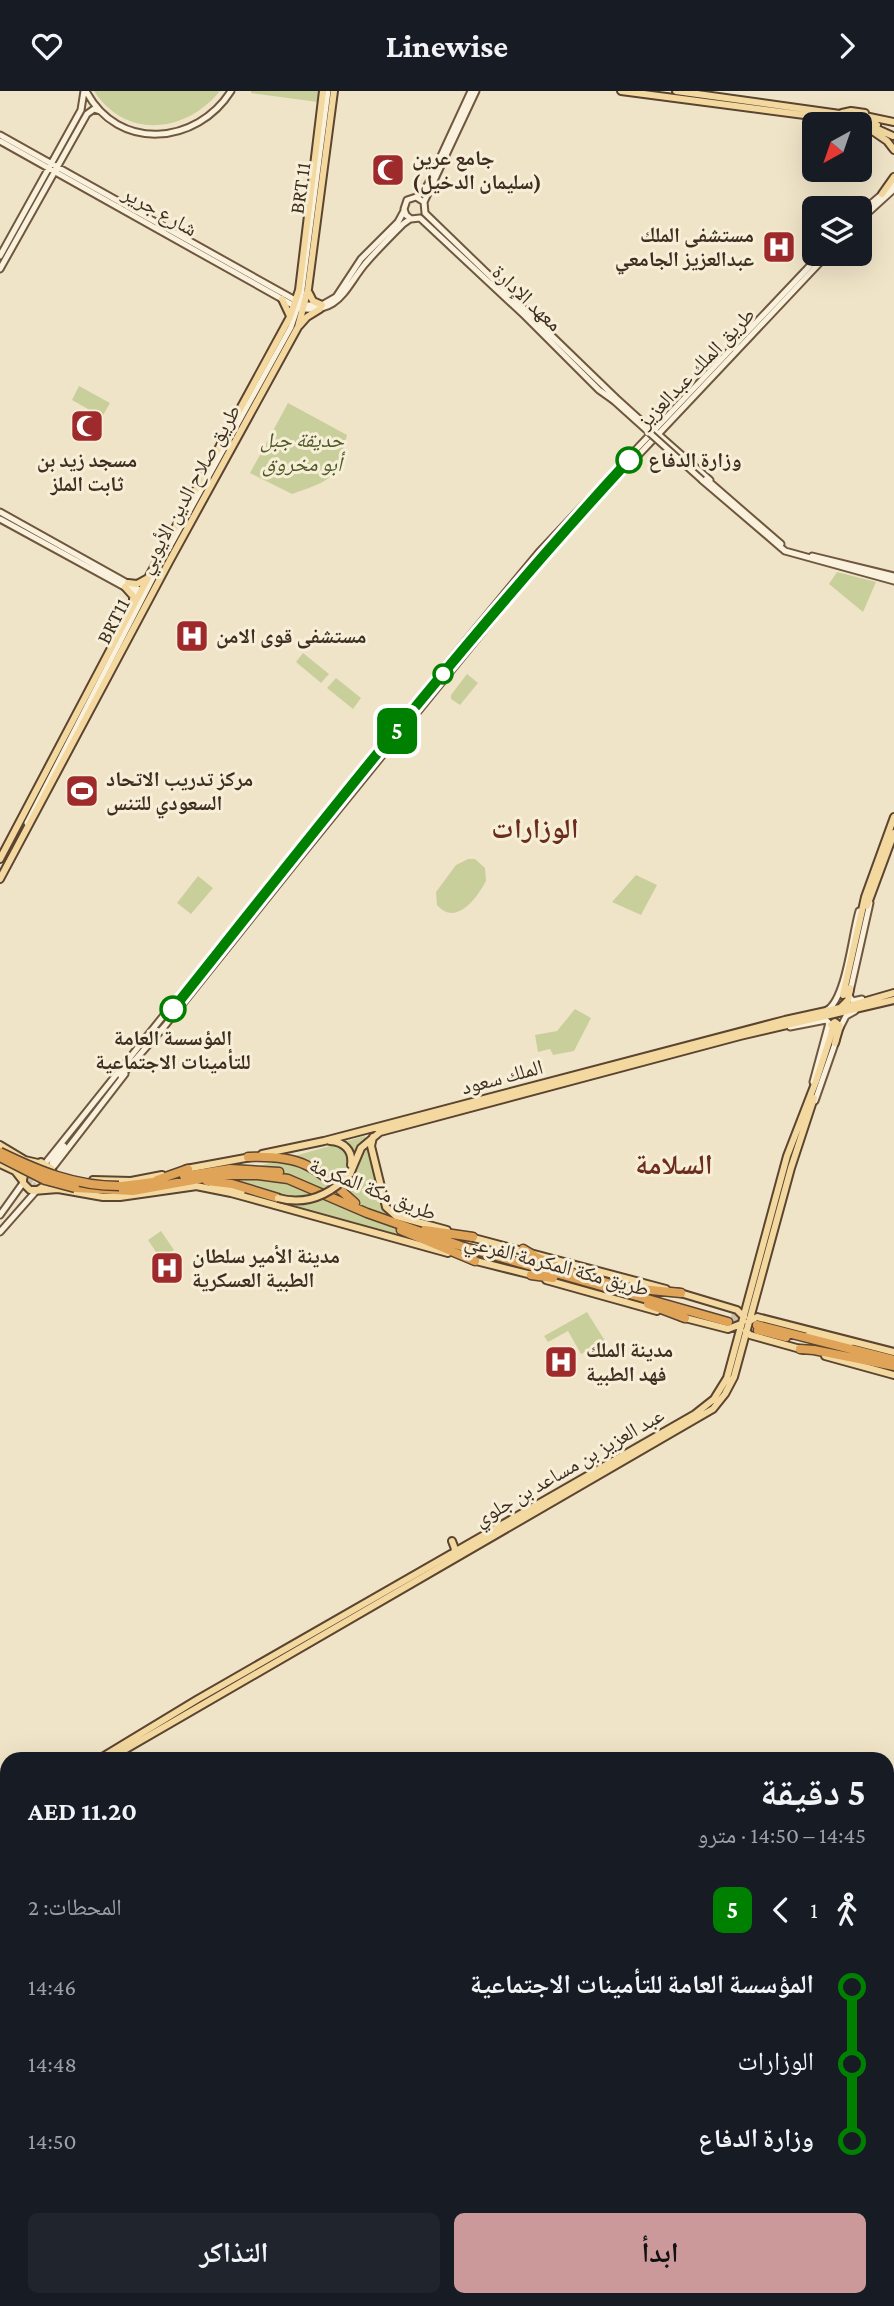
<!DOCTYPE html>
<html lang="ar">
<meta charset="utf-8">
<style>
body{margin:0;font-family:"Crimson Pro","Noto Naskh Arabic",serif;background:#20242c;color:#f1f3f6;direction:rtl;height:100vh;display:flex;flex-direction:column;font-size:26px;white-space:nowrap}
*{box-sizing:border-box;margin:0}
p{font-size:23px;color:#9ea1a6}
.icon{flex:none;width:38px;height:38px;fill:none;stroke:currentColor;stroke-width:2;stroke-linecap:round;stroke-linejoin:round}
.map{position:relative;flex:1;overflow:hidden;direction:ltr}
.details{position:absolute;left:0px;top:1661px;width:894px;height:555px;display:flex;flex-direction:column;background:#171b24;border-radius:21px 21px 0 0;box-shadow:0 7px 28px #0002;direction:rtl}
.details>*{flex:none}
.badge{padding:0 14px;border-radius:10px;font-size:24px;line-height:46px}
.needle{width:46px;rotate:220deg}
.fabs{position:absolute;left:802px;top:21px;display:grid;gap:14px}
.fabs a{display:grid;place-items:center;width:70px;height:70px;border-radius:10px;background:#171b24;box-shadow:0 7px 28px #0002;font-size:35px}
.map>.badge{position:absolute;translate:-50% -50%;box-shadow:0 0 0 4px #fff}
.legs{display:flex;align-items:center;gap:10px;height:77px;padding:0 28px;font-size:23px}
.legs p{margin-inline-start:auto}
.overview{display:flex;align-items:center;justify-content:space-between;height:119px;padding:0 28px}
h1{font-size:38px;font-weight:700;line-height:52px}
.button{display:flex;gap:14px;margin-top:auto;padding:14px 28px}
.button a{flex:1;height:80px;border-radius:10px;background:#cc999b;color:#111;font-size:28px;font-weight:700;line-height:80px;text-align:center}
.button a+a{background:#20242c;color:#f1f3f6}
ul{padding:0 28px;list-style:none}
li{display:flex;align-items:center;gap:24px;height:77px;font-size:26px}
li i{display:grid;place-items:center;width:10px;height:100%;margin:0 9px;background:currentColor}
li i::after{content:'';width:18px;height:18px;margin:-9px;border:5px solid;border-radius:50%;background:#171b24}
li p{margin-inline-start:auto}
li:first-child i{background:linear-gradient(#0000 50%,currentColor 0)}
li:last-child i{background:linear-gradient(currentColor 50%,#0000 0)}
header{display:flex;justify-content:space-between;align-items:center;height:91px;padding:0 28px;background:#171b24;font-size:32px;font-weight:700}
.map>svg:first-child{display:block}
.green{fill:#c9cf9b}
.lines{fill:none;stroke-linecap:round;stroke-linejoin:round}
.secondary-tunnel{stroke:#ccc0a6;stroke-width:5;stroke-dasharray:5 2.5;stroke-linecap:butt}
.primary-tunnel{stroke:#ccc0a6;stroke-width:6;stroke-dasharray:6 3;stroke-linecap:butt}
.motorway-tunnel{stroke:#ccc0a6;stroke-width:8;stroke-dasharray:8 4;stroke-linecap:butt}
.secondary-casing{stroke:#6f573f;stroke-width:9}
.primary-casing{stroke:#5b4430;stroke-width:10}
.motorway-casing{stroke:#5b4430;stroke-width:11}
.secondary{stroke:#faf1dc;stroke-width:5}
.primary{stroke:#f3d9a0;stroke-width:6}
.motorway{stroke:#e0a458;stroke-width:8}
.secondary-bridge-casing{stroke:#6f573f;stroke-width:9;stroke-linecap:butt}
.primary-bridge-casing{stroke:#5b4430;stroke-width:10;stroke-linecap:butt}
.motorway-bridge-casing{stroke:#5b4430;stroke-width:11;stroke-linecap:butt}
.secondary-bridge{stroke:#faf1dc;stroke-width:5}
.primary-bridge{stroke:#f3d9a0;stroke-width:6}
.motorway-bridge{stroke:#e0a458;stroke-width:8}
.line-1-casing{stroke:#fff;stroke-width:16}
.line-1{stroke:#008000;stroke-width:10}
.stop-1-dot{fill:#fff;stroke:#008000;stroke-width:3.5}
.labels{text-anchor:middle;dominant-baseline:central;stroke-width:6;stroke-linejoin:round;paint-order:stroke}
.poi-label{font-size:21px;font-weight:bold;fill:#3d2e20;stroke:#f7eed8;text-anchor:start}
.street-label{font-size:21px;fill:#3d2e20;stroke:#f7eed8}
.park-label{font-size:21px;font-style:italic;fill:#4d5a26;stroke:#f7eed8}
.stop-label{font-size:21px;font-weight:bold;fill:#3d2e20;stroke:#f7eed8;text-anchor:start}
.district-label{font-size:28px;font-weight:bold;fill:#6b2e1e;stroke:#f7eed8}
</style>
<header><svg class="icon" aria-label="forward" viewBox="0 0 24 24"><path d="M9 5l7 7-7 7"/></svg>Linewise<svg class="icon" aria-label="heart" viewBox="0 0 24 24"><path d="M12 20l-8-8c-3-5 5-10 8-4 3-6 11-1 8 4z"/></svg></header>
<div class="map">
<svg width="894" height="2215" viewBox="0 0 894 2215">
<rect width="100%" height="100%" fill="#f0e4c8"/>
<!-- green -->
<path class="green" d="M 94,0 L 220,0 C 186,42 126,49 94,0 Z
M 251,0 L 319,0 L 318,11 L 251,2 Z
M 79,295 L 110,312 L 102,326 L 72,309 Z
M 288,312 L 347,344 C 335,389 335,388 292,403 L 250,382 Z
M 837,481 L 876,491 L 863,521 L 829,493 Z
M 303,562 L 329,583 L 321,592 L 296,571 Z
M 467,583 L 478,592 L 460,614 L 451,608 L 451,604 Z
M 336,587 L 361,607 L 353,618 L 327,597 Z
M 468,768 L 475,768 L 485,777 L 486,790 C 477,807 456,836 437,814 L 436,801 L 456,774 Z
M 636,784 L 657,794 L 641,824 L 612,811 Z
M 198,785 L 213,797 L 191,823 L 177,812 Z
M 575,918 L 591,927 L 574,960 L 553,964 L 550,958 L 538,961 L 535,944 L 557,940 Z
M 365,1045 L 384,1119 L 414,1148 L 276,1110 L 214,1088 Z
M 161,1140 L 174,1159 L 159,1169 L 156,1161 L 148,1149 Z
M 587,1221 L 607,1253 L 604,1255 L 600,1253 L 581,1263 L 568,1240 L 548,1251 L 544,1245 Z
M 0,2078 L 7,2096 L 7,2208 L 25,2209 L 25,2215 L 0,2215 Z"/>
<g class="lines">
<!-- secondary-tunnel -->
<path class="secondary-tunnel" d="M 24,1098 L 36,1083
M 28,1102 L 42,1086"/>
<!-- primary-tunnel -->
<path class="primary-tunnel" d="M 834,935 L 843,904"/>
<!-- motorway-tunnel -->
<path class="motorway-tunnel" d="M 731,1226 L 748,1231"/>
<defs>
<path id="secondary" d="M 86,0 C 118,61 197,54 231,0
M 0,44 L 304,214 L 322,214 L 336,206 L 361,168 L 398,131 L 404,120
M 0,50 L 298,217 C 339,224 344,199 365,173 C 377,159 390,146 403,133 L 410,128
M 416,106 L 423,101 L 428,93 L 471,0
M 424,111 L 476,0
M 859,123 L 894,93
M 859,130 L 894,98
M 0,165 L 81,19 L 84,0
M 0,178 L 87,23 L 94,18 L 100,20
M 613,309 L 599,299 L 525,225 L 420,127 L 411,128 L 406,124 L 404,118 L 407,109 L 416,106 L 424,111 L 425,122 L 615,306
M 657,342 L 710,389
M 706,388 L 781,453
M 702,389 L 785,460 L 894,490
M 0,421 L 145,502
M 0,428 L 141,505
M 812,465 L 894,485
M 27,732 L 159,475 L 291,236 L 301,206 L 328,0
M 290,768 L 295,772 L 549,459 L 828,163
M 862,908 L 853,910 L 849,905 L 870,812
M 827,919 C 846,908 852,843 859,820
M 790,936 L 826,929 L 829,932 L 813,991
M 840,937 L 846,925 L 855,920
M 121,985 L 164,936 L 295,772
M 815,1010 L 836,950
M 47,1070 L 394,637 L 539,461 L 821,163
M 52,1072 L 64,1055
M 54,1075 L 125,983
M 0,1124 L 23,1092
M 0,1141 L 37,1099
M 887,1973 L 894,1975
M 887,1978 L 894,1980
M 0,2045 L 7,2061
M 40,2208 L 40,2215"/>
<path id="primary" d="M 621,0 L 850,30 L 873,36 L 893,45
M 676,0 L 840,23 L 864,29 L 877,34
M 842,22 L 851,20 L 865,22
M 860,24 L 894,31
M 871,39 L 887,50 L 894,59
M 882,103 L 894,86
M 309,202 L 313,210 L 322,214
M 282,208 L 290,225
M 299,235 L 307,226 L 320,218
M 128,492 L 137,493 L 146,488
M 125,496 L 133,505 L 133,512
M 0,768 L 149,485 L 290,226 L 299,199 L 323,0
M 0,788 L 169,471 L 298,236 L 308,198 L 334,0
M 867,815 L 894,742
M 843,904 L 865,806 L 894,726
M 841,916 L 848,909 L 850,897
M 831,934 L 835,931 L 840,935 L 835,952
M 373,1046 L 371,1055 L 386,1116 L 396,1125 L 447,1139
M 330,1050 C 344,1051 353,1059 351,1074
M 0,1054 L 25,1069 L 38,1072
M 262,1063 L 324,1050 L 785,929 L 849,915 L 894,902
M 41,1071 L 52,1078 L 53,1089 L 38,1099 L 30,1099 L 23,1092 C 22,1081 31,1075 41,1071 Z
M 0,1073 L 15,1080 L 22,1089
M 186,1078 L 251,1066
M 350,1083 L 361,1057 L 380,1041 L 740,945 L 894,909
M 93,1089 L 131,1090 L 162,1084
M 196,1095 L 231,1102 L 448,1162
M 212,1095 L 242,1100
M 33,1100 L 58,1098 L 103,1106 L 120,1106 L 197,1095
M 470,1146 L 666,1198
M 472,1169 L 532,1184
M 546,1189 L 657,1220
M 677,1201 L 737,1219 L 744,1226
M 681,1226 L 728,1238 L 741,1233
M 748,1231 L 757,1226 L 894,1261
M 746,1240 L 750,1244 L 804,1259
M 809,1242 L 849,1254
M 825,1265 L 894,1284
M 452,1450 L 455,1458 L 453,1464
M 99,1668 L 198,1608 L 695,1323 L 714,1308 L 727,1287 L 787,1065 L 816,990 L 834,935
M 109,1668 L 713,1318 L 725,1303 L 734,1286 L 791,1077 L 814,1007
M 0,1725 L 7,1720
M 0,1733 L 7,1729
M 894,1780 L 887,1807 L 891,1811 L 894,1807
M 887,1832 L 893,1810
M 0,2027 L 7,2043
M 0,2059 L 7,2075
M 35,2208 L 35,2215
M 46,2208 L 46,2215
M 777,2215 L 779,2208
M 784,2215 L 785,2208"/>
<path id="motorway" d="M 248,1066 C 304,1064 315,1076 355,1112
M 184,1085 L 230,1078 L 279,1081
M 157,1089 L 188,1078
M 207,1090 L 232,1093 L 278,1107
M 122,1095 L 161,1090
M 75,1097 L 133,1100 L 221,1084 L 258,1084 L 288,1088 L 367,1122 L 461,1155 L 728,1231
M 401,1139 L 475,1170
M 425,1139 L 473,1146
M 523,1158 L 536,1166 L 578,1184
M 531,1184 L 553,1187
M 582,1185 L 630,1198
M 630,1197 L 681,1202
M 648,1213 L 685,1227
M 757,1234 L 894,1269
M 758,1239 L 786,1246
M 800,1258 L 814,1259 L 894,1275"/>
</defs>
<!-- secondary casing -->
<use href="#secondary" class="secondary-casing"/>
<!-- primary casing -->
<use href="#primary" class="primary-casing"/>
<!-- motorway casing -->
<use href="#motorway" class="motorway-casing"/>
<!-- secondary -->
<use href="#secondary" class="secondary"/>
<!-- primary -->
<use href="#primary" class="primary"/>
<!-- motorway -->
<use href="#motorway" class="motorway"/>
<defs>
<path id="secondary-bridge" d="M 615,306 L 647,335
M 613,309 L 702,389"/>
<path id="primary-bridge" d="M 278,1107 C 307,1115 330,1104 350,1083"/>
<path id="motorway-bridge" d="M 0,1061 C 39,1080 75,1095 119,1095
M 0,1066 L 45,1089 L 75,1097"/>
</defs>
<!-- secondary-bridge casing -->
<use href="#secondary-bridge" class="secondary-bridge-casing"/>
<!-- primary-bridge casing -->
<use href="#primary-bridge" class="primary-bridge-casing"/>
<!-- motorway-bridge casing -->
<use href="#motorway-bridge" class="motorway-bridge-casing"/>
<!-- secondary-bridge -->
<use href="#secondary-bridge" class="secondary-bridge"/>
<!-- primary-bridge -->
<use href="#primary-bridge" class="primary-bridge"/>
<!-- motorway-bridge -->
<use href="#motorway-bridge" class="motorway-bridge"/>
</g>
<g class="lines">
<defs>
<path id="line-1" d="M 173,918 C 321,732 468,544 629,369"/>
</defs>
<!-- line-1 casing -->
<use href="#line-1" class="line-1-casing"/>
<!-- line-1 -->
<use href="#line-1" class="line-1"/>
</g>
<!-- icons -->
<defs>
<symbol id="mosque-square" viewBox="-11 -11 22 22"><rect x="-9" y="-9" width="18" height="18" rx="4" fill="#9e2a2b" stroke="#f7eed8"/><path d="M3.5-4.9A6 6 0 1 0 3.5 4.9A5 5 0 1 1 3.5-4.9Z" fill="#fff"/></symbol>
<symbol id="hospital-square" viewBox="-11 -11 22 22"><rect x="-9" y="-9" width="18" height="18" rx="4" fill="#9e2a2b" stroke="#f7eed8"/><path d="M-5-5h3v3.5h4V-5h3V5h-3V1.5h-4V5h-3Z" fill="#fff"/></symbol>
<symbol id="stadium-square" viewBox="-11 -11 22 22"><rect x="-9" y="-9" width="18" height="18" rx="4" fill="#9e2a2b" stroke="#f7eed8"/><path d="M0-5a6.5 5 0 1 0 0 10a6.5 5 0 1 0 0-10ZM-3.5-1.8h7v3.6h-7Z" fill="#fff"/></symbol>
</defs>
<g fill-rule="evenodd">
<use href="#mosque-square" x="369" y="60" width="38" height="38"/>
<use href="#hospital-square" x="760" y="137" width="38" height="38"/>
<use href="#mosque-square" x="68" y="316" width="38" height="38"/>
<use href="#hospital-square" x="173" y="526" width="38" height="38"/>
<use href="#stadium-square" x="63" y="681" width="38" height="38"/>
<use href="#hospital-square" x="148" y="1158" width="38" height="38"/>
<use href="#hospital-square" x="542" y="1252" width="38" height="38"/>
</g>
<!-- markers -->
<g class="stop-1-dot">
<circle cx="629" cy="369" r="12"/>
<circle cx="443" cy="583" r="9"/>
<circle cx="173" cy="918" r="12"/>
</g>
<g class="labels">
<!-- poi labels -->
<g class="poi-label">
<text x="412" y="67">جامع عرين<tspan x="412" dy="24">(سليمان الدخيل)</tspan></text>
<text x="754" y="144" text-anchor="end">مستشفى الملك<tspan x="754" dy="24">عبدالعزيز الجامعي</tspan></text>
<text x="87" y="369" text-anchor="middle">مسجد زيد بن<tspan x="87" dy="24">ثابت الملز</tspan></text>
<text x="216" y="545">مستشفى قوى الامن</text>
<text x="106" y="688">مركز تدريب الاتحاد<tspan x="106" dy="24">السعودي للتنس</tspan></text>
<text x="192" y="1165">مدينة الأمير سلطان<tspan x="192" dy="24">الطبية العسكرية</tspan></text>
<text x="586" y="1259">مدينة الملك<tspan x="586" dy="24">فهد الطبية</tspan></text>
</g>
<!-- street labels -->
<g class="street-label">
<text transform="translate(300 97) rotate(-82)">BRT 11</text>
<text transform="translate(160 120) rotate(29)">شارع جرير</text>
<text transform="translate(527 207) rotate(43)">معهد الإدارة</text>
<text transform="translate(696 277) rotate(-46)">طريق الملك عبدالعزيز</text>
<text transform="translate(189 398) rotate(-61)">طريق صلاح الدين الأيوبي</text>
<text transform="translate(113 530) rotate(-63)">BRT11</text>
<text transform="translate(502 986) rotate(-15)">الملك سعود</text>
<text transform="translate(373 1098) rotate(22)">طريق مكة المكرمة</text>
<text transform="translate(557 1174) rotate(15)">طريق مكة المكرمة الفرعي</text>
<text transform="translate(569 1376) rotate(-30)">عبد العزيز بن مساعد بن جلوي</text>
</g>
<!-- park labels -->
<g class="park-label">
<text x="302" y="349">حديقة جبل<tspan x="302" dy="24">أبو مخروق</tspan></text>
</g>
<!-- stop labels -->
<g class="stop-label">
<text x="648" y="369">وزارة الدفاع</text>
<text x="173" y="947" text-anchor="middle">المؤسسة العامة<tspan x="173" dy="24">للتأمينات الاجتماعية</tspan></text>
</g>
<!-- district labels -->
<g class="district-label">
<text x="535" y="737">الوزارات</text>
<text x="674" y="1073">السلامة</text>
</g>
</g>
</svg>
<div class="fabs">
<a><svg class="needle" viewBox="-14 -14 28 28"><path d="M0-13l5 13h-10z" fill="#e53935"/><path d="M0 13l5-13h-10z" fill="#9ea1a6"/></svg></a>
<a><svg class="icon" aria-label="layers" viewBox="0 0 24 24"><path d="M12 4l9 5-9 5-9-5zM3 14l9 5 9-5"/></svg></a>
</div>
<b class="badge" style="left:397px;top:640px;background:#008000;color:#fff">5</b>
<section class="details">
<div class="overview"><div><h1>5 دقيقة</h1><p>14:45 – 14:50 · مترو</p></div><b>AED 11.20</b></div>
<div class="legs"><svg class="icon" aria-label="walk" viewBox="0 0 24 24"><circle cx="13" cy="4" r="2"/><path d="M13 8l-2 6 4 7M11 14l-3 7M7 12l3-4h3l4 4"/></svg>1<svg class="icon" aria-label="back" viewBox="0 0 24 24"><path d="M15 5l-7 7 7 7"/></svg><b class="badge" style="background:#008000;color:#fff">5</b><p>المحطات: 2</p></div>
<ul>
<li><i style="color:#008000"></i><b>المؤسسة العامة للتأمينات الاجتماعية</b><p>14:46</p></li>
<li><i style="color:#008000"></i><span>الوزارات</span><p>14:48</p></li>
<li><i style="color:#008000"></i><b>وزارة الدفاع</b><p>14:50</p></li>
</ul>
<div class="button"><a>ابدأ</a><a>التذاكر</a></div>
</section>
</div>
